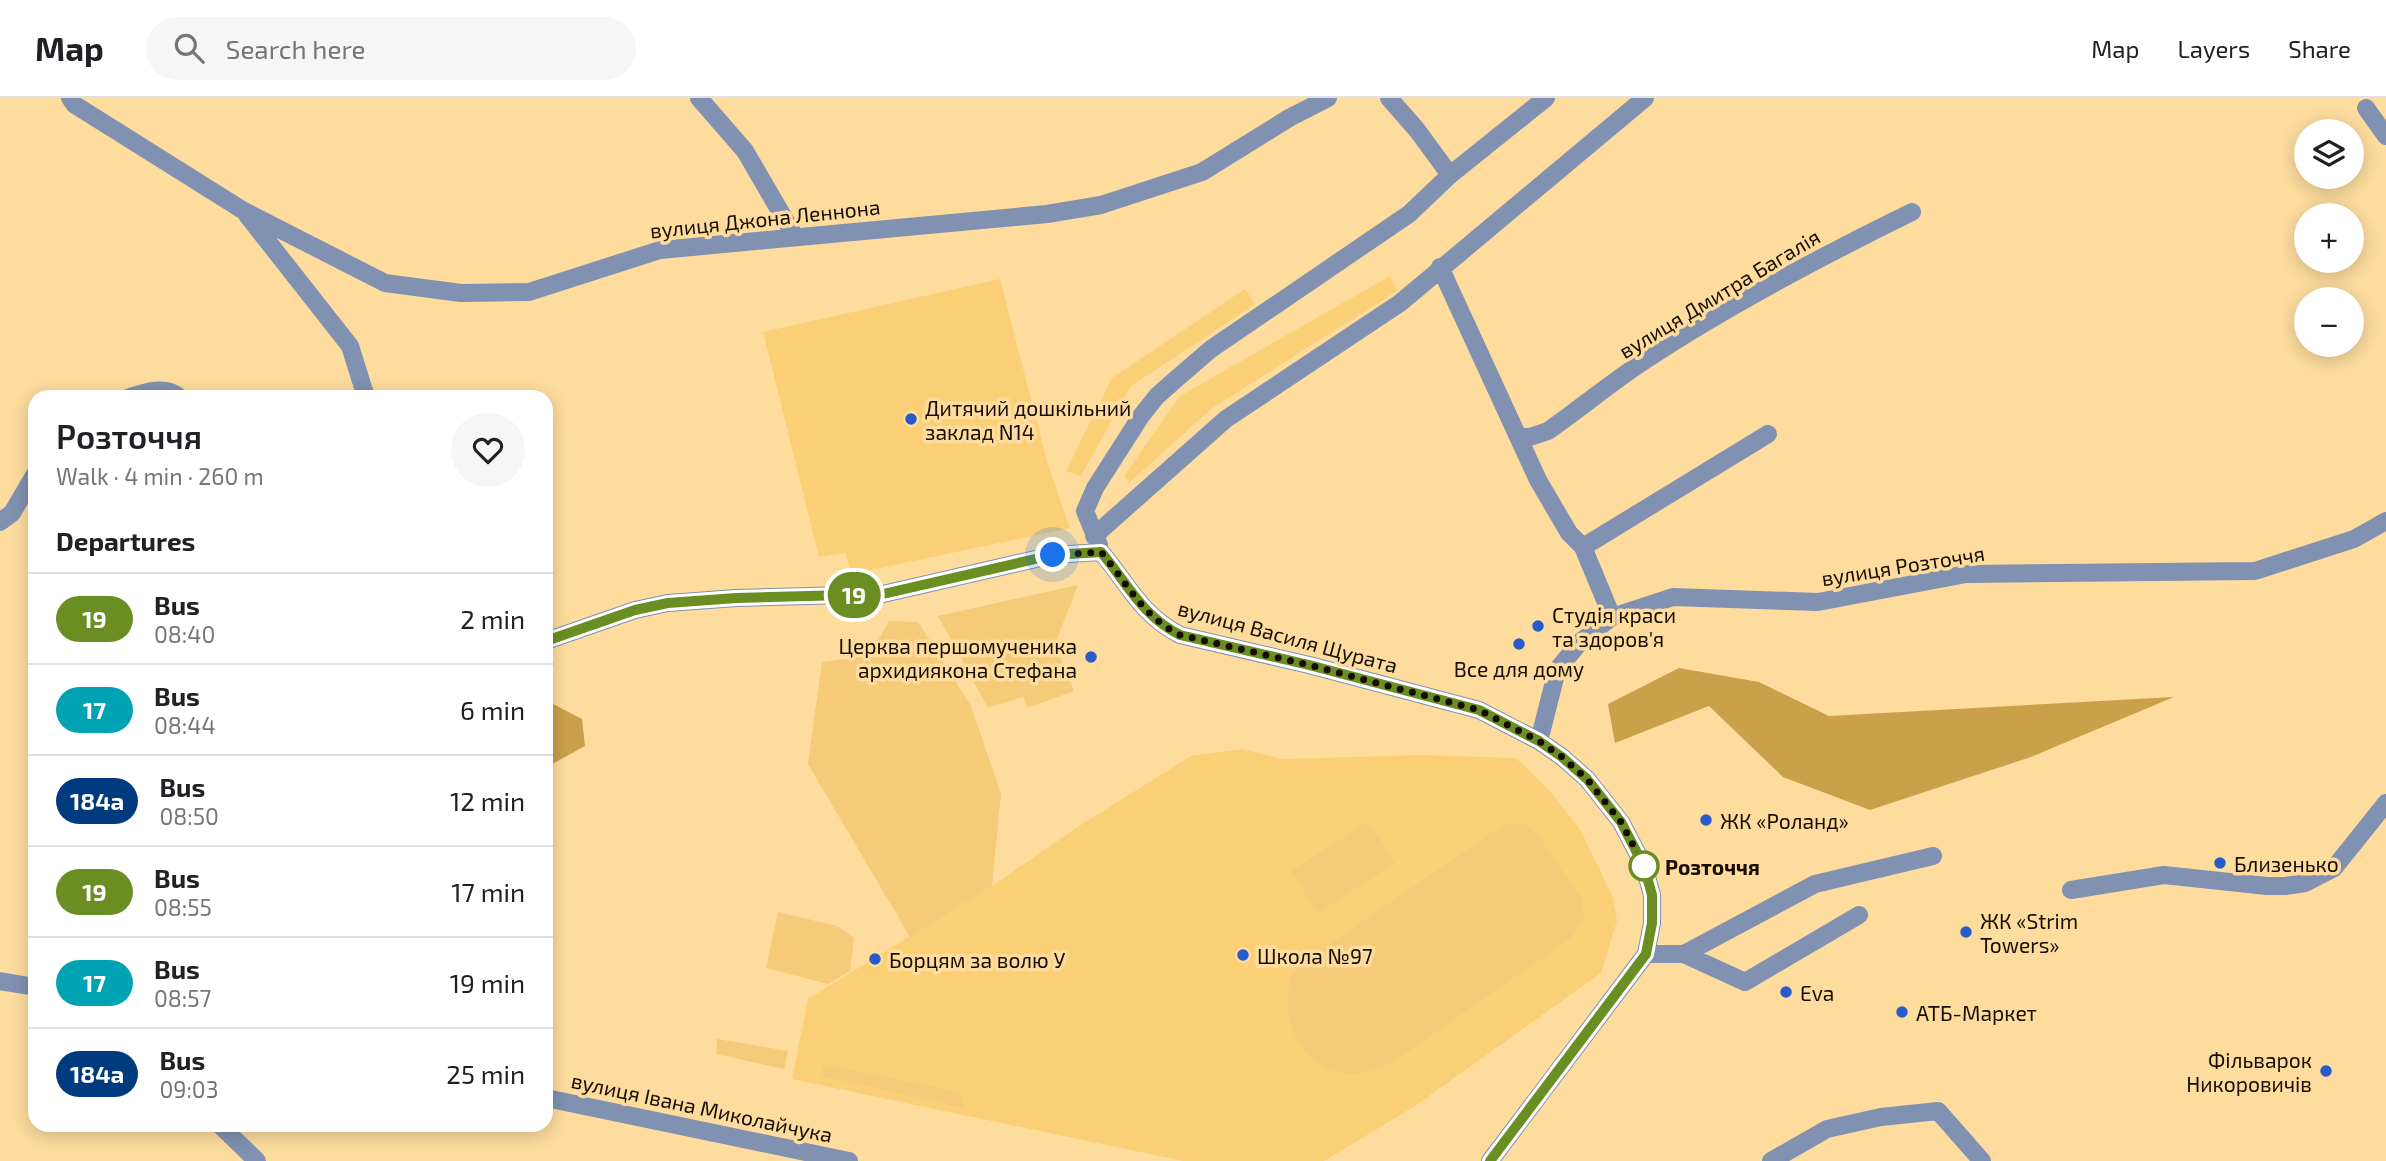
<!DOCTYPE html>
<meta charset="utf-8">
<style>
body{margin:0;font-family:"Exo 2",sans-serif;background:#f6f6f6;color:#202124;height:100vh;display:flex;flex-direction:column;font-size:26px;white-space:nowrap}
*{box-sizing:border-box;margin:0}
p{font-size:23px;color:#757577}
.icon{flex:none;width:38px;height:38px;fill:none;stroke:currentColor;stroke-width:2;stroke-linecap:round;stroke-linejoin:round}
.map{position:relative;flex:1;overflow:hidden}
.side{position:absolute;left:28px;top:292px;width:525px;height:742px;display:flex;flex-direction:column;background:#fff;border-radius:21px;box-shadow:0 4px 18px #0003}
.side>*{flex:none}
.badge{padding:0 14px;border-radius:23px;font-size:24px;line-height:46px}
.fabs{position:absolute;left:2294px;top:21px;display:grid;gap:14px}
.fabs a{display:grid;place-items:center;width:70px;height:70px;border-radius:50%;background:#fff;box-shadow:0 4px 18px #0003;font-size:35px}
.you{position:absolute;width:35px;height:35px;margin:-18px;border:5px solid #fff;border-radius:50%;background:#1a73e8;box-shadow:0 0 0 10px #1a73e833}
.map>.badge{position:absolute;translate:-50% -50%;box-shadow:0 0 0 4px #fff}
h2{padding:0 28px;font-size:26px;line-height:63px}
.round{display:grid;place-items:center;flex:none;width:74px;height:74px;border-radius:37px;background:#f6f6f6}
.headline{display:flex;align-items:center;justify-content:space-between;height:119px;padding:0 28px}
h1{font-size:33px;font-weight:600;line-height:52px}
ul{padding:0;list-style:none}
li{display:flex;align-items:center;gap:21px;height:91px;padding:0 28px;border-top:2px solid #e0e0e0}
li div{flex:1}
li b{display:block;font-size:26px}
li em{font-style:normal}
li .badge{min-width:77px;font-weight:700;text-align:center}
header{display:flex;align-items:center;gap:42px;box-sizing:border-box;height:98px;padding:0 35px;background:#fff;border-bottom:2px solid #e0e0e0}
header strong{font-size:33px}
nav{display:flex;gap:38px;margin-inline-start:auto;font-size:24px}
.search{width:490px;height:63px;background:#f6f6f6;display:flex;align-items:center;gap:18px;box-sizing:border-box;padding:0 24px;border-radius:38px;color:#757577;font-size:26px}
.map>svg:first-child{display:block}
.built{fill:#fbcf76}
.green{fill:#f5ca78}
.forest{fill:#caa04a}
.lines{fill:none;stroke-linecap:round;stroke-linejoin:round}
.minor{stroke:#8091b1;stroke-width:18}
.line-casing{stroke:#fff;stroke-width:16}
.line{stroke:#6b8e23;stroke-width:10}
.walk{stroke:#180d00;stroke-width:7;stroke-dasharray:0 12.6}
.poi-dot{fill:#285bc9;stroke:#fddc9e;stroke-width:2.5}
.stop-dot{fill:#fff;stroke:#6b8e23;stroke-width:3.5}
.labels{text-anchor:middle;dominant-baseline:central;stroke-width:7;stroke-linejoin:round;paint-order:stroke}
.street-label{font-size:21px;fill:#180d00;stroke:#fddc9e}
.poi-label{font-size:21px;fill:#180d00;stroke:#fddc9e;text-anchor:start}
.stop-label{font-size:21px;font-weight:bold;fill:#180d00;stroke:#fddc9e;text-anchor:start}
</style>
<header>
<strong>Map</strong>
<div class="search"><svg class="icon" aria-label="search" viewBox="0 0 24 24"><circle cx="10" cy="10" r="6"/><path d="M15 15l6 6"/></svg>Search here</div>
<nav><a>Map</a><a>Layers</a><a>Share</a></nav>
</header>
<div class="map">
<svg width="2386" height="1063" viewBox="0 0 2386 1063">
<rect width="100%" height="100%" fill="#fddc9e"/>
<!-- built -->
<path class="built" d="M 1390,178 L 1397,193 L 1211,311 L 1129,385 L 1124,378 L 1180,298 Z
M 1000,181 L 1048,367 L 1070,430 L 852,476 L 845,455 L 819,459 L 763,234 Z
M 1245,191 L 1255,206 L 1131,288 L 1081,378 L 1066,373 L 1112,280 Z
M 1242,651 L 1282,661 L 1422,657 L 1516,660 L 1551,694 L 1581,733 L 1613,800 L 1617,823 L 1601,875 L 1415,1008 L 1324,1063 L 1183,1063 L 792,981 L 808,901 L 992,788 L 1076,730 L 1191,658 Z"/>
<!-- green -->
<path class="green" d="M 1078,487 L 1055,546 L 1074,593 L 1027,610 L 1023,599 L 988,610 L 938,518 Z
M 889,523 L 918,524 L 971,608 L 1001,696 L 992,788 L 910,839 L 808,666 L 822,564 L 869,558 Z
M 1368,724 L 1395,765 L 1318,815 L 1291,773 Z
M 1523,725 L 1537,736 L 1582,801 L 1584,820 L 1571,840 L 1400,959 C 1386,967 1370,976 1354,976 C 1306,975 1277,926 1291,882 C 1293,874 1302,867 1308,861 L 1503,727 Z
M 778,814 L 837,828 L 854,840 L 850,873 L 828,886 L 766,870 Z
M 717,941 L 788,953 L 784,971 L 716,956 Z
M 823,966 L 959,994 L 964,1010 L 822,978 Z"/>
<!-- forest -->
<path class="forest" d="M 1679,570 L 1759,584 L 1829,618 L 2174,599 L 2031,659 L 1870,712 L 1783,679 L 1709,608 L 1615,645 L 1608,606 Z
M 553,606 L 582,621 L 585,648 L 554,665 L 546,666 L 546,615 Z"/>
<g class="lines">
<!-- minor -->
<path class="minor" d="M 70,0 L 75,7 L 244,113 L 385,185 L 461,195 L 529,194 L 660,152 L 1047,116 L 1101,107 L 1202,74 L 1289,20 L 1328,0
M 699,0 L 745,53 L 795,139
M 1389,0 L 1417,32 L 1450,77
M 2366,10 L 2386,38
M 247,117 L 350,248 L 366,299
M 1440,169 L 1538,382 L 1569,435 L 1583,449 L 1612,519
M 130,299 C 145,294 166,287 179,299
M 1518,339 L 1530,339 L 1548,333 C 1582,309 1613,283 1647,261 C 1732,205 1822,158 1912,114
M 0,424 L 12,415 L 35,376
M 1094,438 L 1226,321 L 1400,205 L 1645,0
M 1099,447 L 1085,413 L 1095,390 L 1141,318 L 1157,298 L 1175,282 L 1211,251 L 1409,116 L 1450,77 L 1546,0
M 1583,449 L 1768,336
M 546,543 L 635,512 L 668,505 L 736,500 L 883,496 L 1053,457 L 1101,454 C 1129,487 1140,516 1180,537 L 1309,567 L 1479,612 L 1539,643 L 1562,659 L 1587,681 L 1621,724 L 1644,768 L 1652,797 L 1652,825 L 1646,856 L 1490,1063
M 1539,643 L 1557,572 L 1580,544 L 1612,519 L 1673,499 L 1818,504 L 1966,476 L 2255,473 L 2354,441 L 2386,423
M 2071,792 L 2164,777 L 2267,788 L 2285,788 L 2305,785 L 2334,770 L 2386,705
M 1646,856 L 1684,856 L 1815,786 L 1933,758
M 1684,856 L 1745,884 L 1859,817
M 0,883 L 35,889
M 546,1000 L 849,1063
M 220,1027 L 257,1063
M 1771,1063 L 1827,1031 L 1881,1019 L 1938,1013 L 1982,1063"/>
</g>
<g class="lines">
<defs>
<path id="line" d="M 546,543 L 635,512 L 668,505 L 736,500 L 883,496 L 1053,457 L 1101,454 C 1128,486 1141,517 1180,537 L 1309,567 L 1479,612 L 1539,643 L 1562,659 L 1587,681 L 1621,724 L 1644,768 L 1652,797 L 1652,825 L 1646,856 L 1490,1063"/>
</defs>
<!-- line casing -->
<use href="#line" class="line-casing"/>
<!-- line -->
<use href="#line" class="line"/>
<!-- walk -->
<path class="walk" d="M 1053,457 L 1101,454 C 1128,486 1141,517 1180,537 L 1309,567 L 1479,612 L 1539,643 L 1562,659 L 1587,681 L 1621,724 L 1644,768"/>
</g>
<!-- markers -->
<g class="poi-dot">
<circle cx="911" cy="321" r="7"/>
<circle cx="1538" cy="528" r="7"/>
<circle cx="1519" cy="546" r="7"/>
<circle cx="1091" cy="559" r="7"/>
<circle cx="1706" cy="722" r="7"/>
<circle cx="2220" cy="765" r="7"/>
<circle cx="1966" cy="834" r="7"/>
<circle cx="1243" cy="857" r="7"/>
<circle cx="875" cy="861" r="7"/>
<circle cx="1786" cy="894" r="7"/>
<circle cx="1902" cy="914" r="7"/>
<circle cx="2326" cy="973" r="7"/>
</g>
<circle class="stop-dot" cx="1644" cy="768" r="14"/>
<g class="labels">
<!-- street labels -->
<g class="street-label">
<text transform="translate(765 120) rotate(-6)">вулиця Джона Леннона</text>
<text transform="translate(1719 195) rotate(-31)">вулиця Дмитра Багалія</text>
<text transform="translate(1903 467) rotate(-9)">вулиця Розточчя</text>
<text transform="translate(1288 538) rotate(15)">вулиця Василя Щурата</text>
<text transform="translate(702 1009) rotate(12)">вулиця Івана Миколайчука</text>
</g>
<!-- poi labels -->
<g class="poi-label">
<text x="925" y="309">Дитячий дошкільний<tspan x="925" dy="24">заклад N14</tspan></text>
<text x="1552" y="516">Студія краси<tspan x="1552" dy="24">та здоров'я</tspan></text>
<text x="1077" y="547" text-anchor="end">Церква першомученика<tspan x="1077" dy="24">архидиякона Стефана</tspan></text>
<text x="1519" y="570" text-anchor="middle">Все для дому</text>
<text x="1720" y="722">ЖК «Роланд»</text>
<text x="2234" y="765">Близенько</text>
<text x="1980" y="822">ЖК «Strim<tspan x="1980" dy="24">Towers»</tspan></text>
<text x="1257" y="857">Школа №97</text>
<text x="889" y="861">Борцям за волю У</text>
<text x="1800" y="894">Eva</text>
<text x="1916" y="914">АТБ-Маркет</text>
<text x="2312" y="961" text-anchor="end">Фільварок<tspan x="2312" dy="24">Никоровичів</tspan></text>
</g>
<!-- stop labels -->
<g class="stop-label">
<text x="1665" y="768">Розточчя</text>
</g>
</g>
</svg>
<div class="fabs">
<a><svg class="icon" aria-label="layers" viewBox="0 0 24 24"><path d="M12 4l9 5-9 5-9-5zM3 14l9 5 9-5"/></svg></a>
<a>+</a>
<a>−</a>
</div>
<div class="you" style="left:1053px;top:457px"></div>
<b class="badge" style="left:854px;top:497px;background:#6b8e23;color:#fff">19</b>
<section class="side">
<div class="headline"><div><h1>Розточчя</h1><p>Walk · 4 min · 260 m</p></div><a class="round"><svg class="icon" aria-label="heart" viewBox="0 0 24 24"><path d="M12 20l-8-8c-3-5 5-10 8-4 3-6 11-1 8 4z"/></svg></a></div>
<h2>Departures</h2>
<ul>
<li><span class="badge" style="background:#6b8e23;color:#fff">19</span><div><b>Bus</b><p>08:40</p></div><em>2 min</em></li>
<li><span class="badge" style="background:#00a3b4;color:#fff">17</span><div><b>Bus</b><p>08:44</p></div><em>6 min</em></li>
<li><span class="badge" style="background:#003b80;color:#fff">184а</span><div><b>Bus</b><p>08:50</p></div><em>12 min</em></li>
<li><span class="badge" style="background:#6b8e23;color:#fff">19</span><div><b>Bus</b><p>08:55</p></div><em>17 min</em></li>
<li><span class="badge" style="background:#00a3b4;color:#fff">17</span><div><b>Bus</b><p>08:57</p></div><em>19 min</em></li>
<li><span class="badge" style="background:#003b80;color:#fff">184а</span><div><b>Bus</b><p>09:03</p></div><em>25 min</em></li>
</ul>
</section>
</div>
